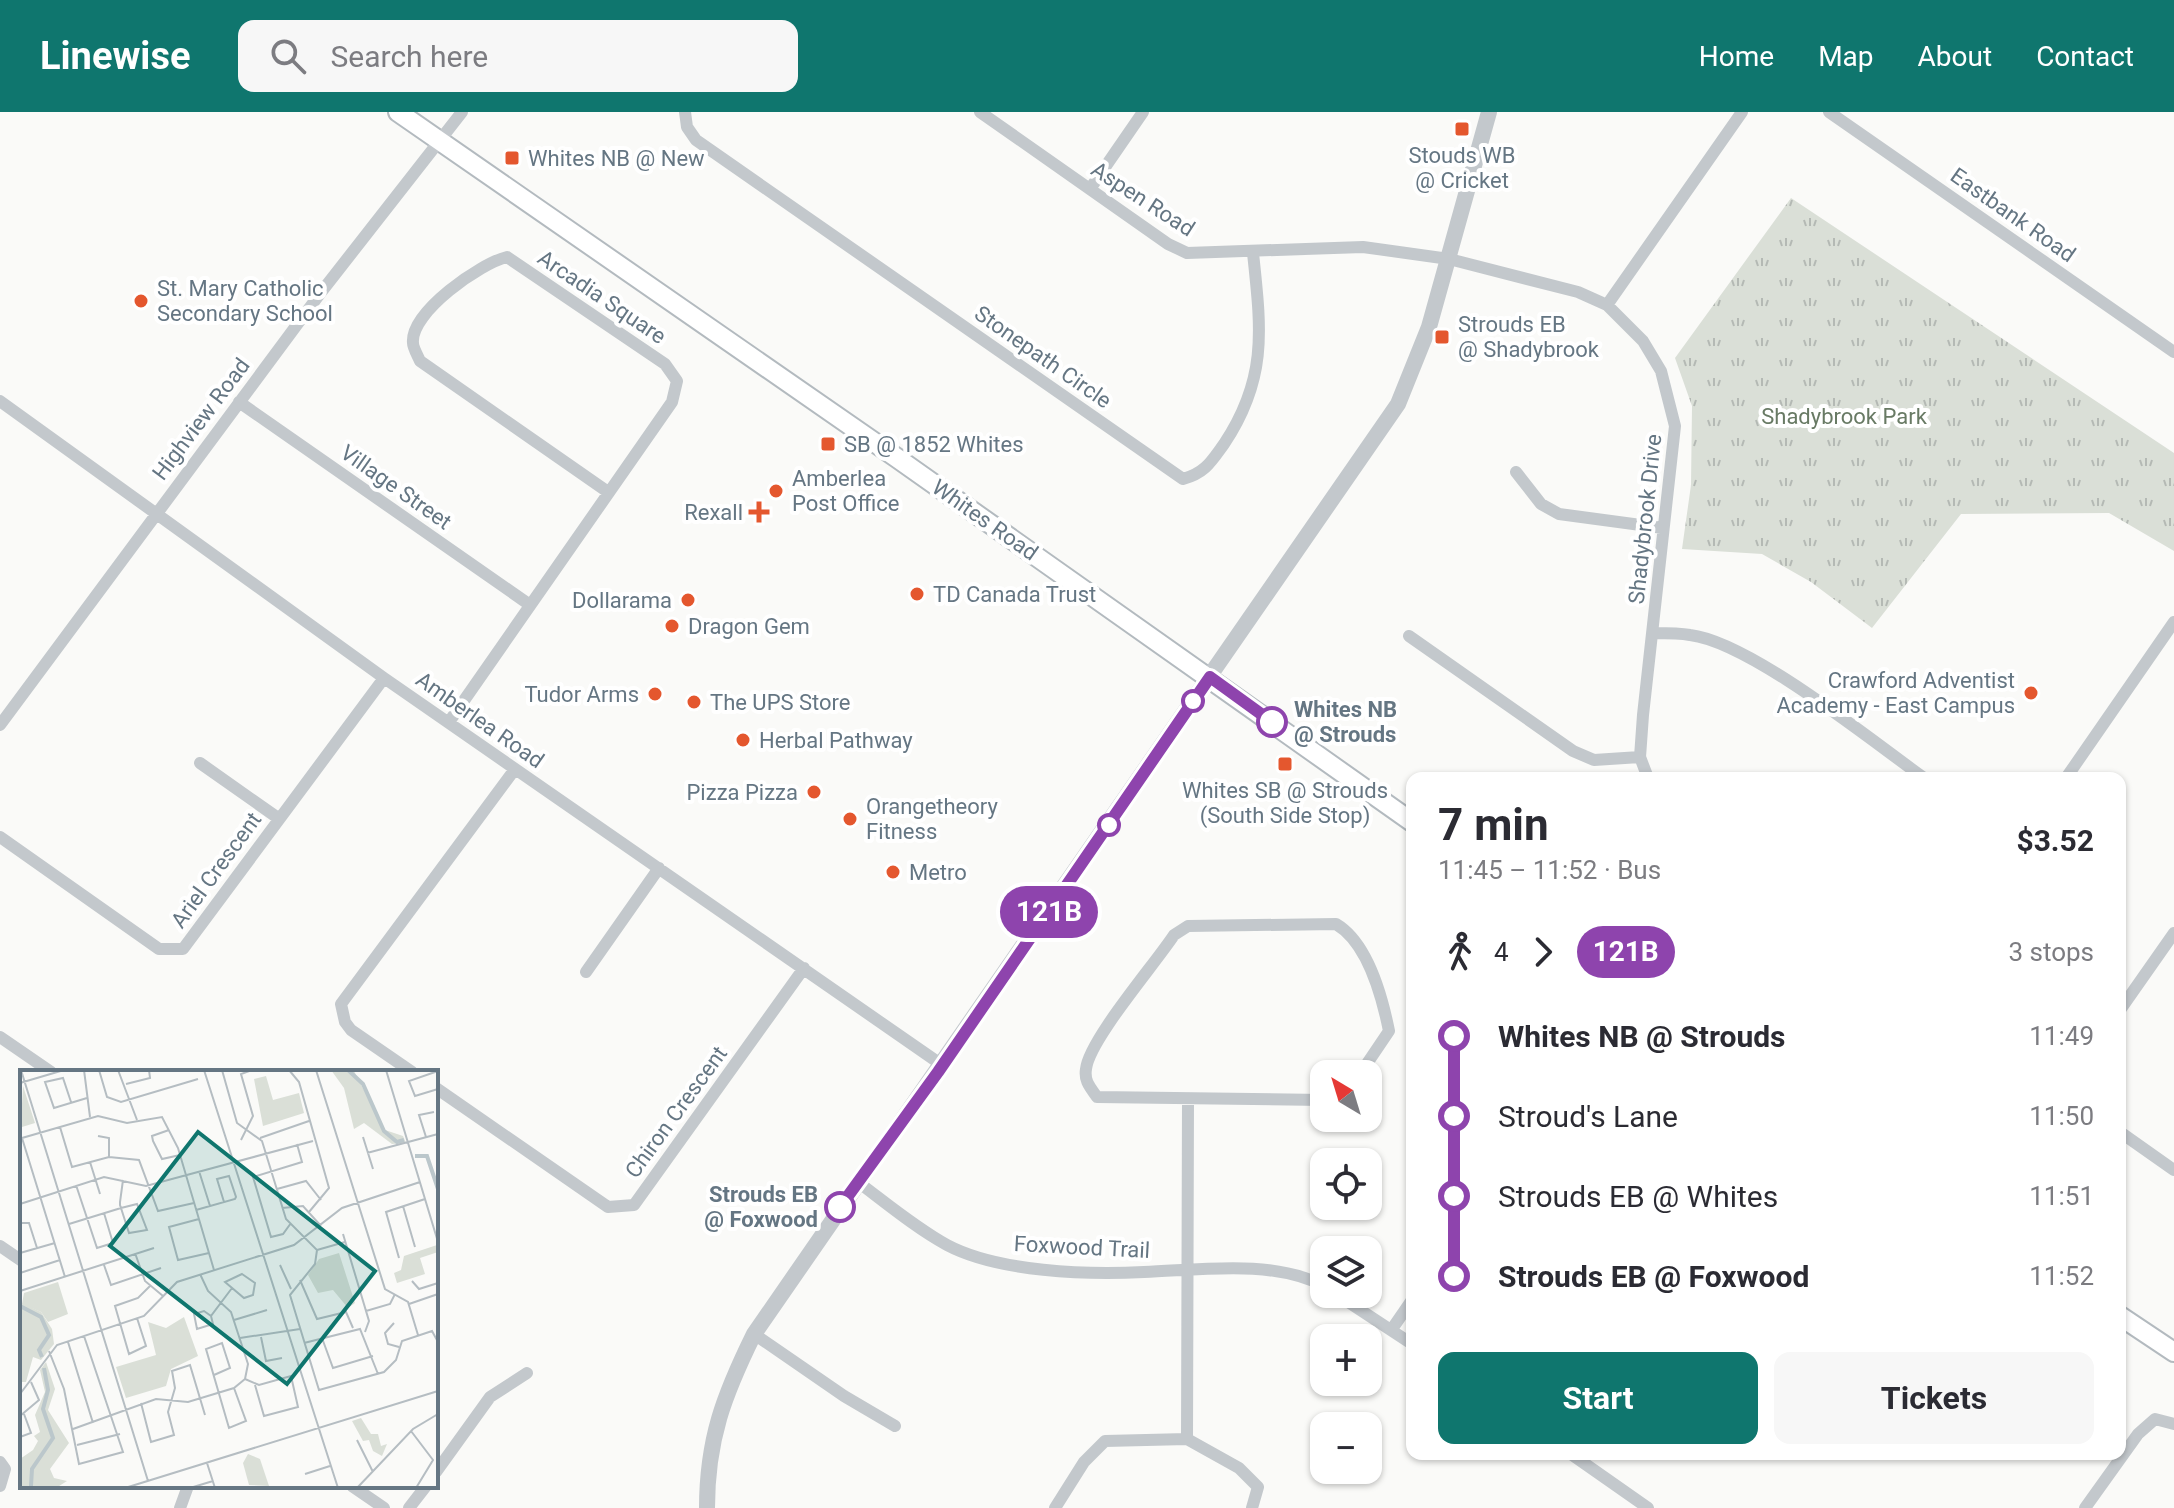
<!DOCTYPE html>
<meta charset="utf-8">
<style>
body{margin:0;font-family:Roboto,sans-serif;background:#f7f7f7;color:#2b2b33;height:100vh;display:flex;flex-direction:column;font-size:30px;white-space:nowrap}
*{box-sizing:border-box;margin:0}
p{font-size:26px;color:#7c7c81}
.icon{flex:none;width:44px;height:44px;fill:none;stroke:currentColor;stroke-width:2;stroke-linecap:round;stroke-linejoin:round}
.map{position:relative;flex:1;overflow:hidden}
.panel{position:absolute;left:1406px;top:660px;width:720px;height:688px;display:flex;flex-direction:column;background:#fff;border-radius:16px;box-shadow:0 2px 6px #0004}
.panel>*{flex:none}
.badge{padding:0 16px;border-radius:26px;font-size:28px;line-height:52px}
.needle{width:52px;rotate:322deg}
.fabs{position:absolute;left:1310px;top:948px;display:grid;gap:16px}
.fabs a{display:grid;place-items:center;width:72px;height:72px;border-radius:16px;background:#fff;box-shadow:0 2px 6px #0004;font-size:40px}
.map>.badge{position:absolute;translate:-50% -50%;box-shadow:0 0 0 4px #fff}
.legs{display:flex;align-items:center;gap:12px;height:88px;padding:0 32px;font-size:26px}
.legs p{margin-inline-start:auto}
.summary{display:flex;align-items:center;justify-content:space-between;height:136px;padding:0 32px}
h1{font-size:44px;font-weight:700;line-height:60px}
.button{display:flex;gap:16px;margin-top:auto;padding:16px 32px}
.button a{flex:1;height:92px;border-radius:16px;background:#0f766e;color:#fff;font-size:32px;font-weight:700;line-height:92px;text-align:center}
.button a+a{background:#f7f7f7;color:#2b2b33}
ul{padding:0 32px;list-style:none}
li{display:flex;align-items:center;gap:28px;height:80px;font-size:30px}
li i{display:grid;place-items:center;width:12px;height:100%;margin:0 10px;background:currentColor}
li i::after{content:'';width:20px;height:20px;margin:-10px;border:6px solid;border-radius:50%;background:#fff}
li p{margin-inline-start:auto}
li:first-child i{background:linear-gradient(#0000 50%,currentColor 0)}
li:last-child i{background:linear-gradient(currentColor 50%,#0000 0)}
header{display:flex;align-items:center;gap:48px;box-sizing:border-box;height:112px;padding:0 40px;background:#0f766e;color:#fff}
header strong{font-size:38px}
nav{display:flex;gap:44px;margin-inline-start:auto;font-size:28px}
.search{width:560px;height:72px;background:#f7f7f7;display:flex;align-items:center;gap:20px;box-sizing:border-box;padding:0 28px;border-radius:16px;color:#7c7c81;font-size:30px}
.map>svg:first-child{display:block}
.park{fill:url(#park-tufts)}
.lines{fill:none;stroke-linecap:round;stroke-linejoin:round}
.secondary-casing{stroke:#b3babf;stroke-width:22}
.minor{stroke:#c3c8cc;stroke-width:12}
.tertiary{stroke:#c3c8cc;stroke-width:16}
.secondary{stroke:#fff;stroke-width:18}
.line-1-casing{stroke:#fff;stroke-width:18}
.line-1{stroke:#8e44ad;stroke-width:12}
.poi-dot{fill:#e4572e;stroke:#fff;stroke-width:3}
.stop-1-dot{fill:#fff;stroke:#8e44ad;stroke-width:4}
.labels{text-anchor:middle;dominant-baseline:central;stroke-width:8;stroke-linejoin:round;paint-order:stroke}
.poi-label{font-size:22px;fill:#657683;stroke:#fff;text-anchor:start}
.street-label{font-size:22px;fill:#657683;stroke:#fff}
.park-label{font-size:22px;fill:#687a64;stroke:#fff}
.stop-label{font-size:22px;font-weight:bold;fill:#657683;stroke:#fff;text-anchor:start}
.inset-river{fill:none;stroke:#bbc7cb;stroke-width:4}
.inset-road{fill:none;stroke:#b5bdc2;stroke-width:2}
.view{fill:#0f766e;fill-opacity:0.15;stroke:#0f766e;stroke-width:4}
.inset-edge{fill:none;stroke:#657683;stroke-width:4}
</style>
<header>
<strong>Linewise</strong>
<div class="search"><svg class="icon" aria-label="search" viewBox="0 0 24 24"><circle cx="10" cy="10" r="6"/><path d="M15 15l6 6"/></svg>Search here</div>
<nav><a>Home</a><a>Map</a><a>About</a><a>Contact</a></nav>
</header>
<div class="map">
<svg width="2174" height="1396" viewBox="0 0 2174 1396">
<defs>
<pattern id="park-tufts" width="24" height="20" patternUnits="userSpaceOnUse" patternTransform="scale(2)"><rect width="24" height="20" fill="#dadfd7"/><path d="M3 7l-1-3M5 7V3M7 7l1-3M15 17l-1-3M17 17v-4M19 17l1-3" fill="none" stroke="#b4b9b4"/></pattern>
</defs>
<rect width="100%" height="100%" fill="#fafaf8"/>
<!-- park -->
<path class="park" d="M 1791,86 L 2174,341 L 2174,439 L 2109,401 L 1961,402 L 1872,516 L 1811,470 L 1762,442 L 1682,437 L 1691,373 L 1692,294 L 1675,246 Z"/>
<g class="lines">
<defs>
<path id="secondary" d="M 398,0 L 897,346 L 1412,710
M 2120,1204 L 2174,1240"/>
</defs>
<!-- secondary casing -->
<use href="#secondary" class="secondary-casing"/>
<!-- minor -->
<path class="minor" d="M 685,0 L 687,15 L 696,28 L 1183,367 C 1205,361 1211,350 1224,332 C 1268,266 1261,217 1253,141
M 980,0 L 1168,132 L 1187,141 L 1363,135 L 1449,147 L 1578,180 L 1607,193 L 1643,229 L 1661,259 L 1675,314 L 1643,603 L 1640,645 L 1648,666
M 1829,0 L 2174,240
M 1090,77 L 1143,0
M 1607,193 L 1742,0
M 0,289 L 384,566 L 942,953
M 239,290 L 530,493
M 1516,360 L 1541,392 L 1559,402 L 1663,416
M 1654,521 C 1666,521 1679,521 1690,523 C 1750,530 1872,629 1924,666
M 1409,524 L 1573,639 L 1594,648 L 1640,645
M 449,610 L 672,290 L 677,269 L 665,252 L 507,145 C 481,151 410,200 413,231 C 413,236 418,244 420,249 L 608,380
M 0,613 L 322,179 L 462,0
M 200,651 L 278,706
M 2066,666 L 2174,510
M 0,725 L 159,837 L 183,837 L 384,566
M 586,860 L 659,756
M 2120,898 L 2174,821
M 0,925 L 51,960
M 412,960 L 351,918 L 345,910 L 341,892 L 515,657
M 436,976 L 608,1095 L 634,1093 L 804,856
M 1324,988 L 1097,985 C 1090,975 1084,969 1086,957 C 1089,928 1155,852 1174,823 L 1188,814 L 1336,812 C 1368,831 1382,884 1389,919 L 1360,962
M 2120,1020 L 2174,1058
M 858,1070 C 886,1091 916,1116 947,1133 C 998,1160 1087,1163 1144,1160 C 1201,1158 1272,1147 1324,1174
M 0,1134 L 22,1149
M 1336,1182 L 1412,1232
M 1392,1217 L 1412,1188
M 754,1222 L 844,1284 L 895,1314
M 1187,1327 L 1188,987
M 1571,1342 L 1648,1396
M 1882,1342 L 1901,1342
M 0,1350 L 5,1357 L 0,1374
M 436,1360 L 490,1285 L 527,1261
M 352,1374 L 384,1396
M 180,1396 L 188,1374
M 409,1396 L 426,1374
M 1055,1396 L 1084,1350 L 1105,1329 L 1187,1327 L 1239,1356 L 1258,1375 L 1252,1396
M 2085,1396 L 2138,1322 L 2155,1307 L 2174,1312"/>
<!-- tertiary -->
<path class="tertiary" d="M 707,1396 C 707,1327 724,1283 754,1222 L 1398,292 L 1429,215 L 1489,0"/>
<!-- secondary -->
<use href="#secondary" class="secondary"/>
</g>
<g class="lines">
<defs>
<path id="line-1" d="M 840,1095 L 938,960 L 1210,565 L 1272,610"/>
</defs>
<!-- line-1 casing -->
<use href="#line-1" class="line-1-casing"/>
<!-- line-1 -->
<use href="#line-1" class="line-1"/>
</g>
<!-- markers -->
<g class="poi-dot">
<rect x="1454" y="9" width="16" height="16" rx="4"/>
<rect x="504" y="38" width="16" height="16" rx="4"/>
<circle cx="141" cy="189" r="8"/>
<rect x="1434" y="217" width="16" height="16" rx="4"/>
<rect x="820" y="324" width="16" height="16" rx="4"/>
<circle cx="776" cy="379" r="8"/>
<path d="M755 388h8v8h8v8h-8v8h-8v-8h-8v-8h8z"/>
<circle cx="917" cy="482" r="8"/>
<circle cx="688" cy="488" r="8"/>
<circle cx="672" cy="514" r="8"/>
<circle cx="2031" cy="581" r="8"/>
<circle cx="655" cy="582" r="8"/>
<circle cx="694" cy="590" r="8"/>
<circle cx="743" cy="628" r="8"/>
<rect x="1277" y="644" width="16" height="16" rx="4"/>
<circle cx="814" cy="680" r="8"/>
<circle cx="850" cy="707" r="8"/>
<circle cx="893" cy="760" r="8"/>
</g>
<g class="stop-1-dot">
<circle cx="1193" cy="589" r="10"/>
<circle cx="1272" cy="610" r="14"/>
<circle cx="1109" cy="713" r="10"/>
<circle cx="840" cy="1095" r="14"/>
</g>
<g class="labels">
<!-- poi labels -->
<g class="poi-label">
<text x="1462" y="43" text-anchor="middle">Stouds WB<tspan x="1462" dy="25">@ Cricket</tspan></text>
<text x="528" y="46">Whites NB @ New</text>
<text x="157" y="176">St. Mary Catholic<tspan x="157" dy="25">Secondary School</tspan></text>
<text x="1458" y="212">Strouds EB<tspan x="1458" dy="25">@ Shadybrook</tspan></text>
<text x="844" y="332">SB @ 1852 Whites</text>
<text x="792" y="366">Amberlea<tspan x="792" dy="25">Post Office</tspan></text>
<text x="743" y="400" text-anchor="end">Rexall</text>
<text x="933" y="482">TD Canada Trust</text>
<text x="672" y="488" text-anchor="end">Dollarama</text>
<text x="688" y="514">Dragon Gem</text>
<text x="2015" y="568" text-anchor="end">Crawford Adventist<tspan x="2015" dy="25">Academy - East Campus</tspan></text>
<text x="639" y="582" text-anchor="end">Tudor Arms</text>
<text x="710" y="590">The UPS Store</text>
<text x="759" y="628">Herbal Pathway</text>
<text x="1285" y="678" text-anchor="middle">Whites SB @ Strouds<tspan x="1285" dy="25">(South Side Stop)</tspan></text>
<text x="798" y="680" text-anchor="end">Pizza Pizza</text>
<text x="866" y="694">Orangetheory<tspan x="866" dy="25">Fitness</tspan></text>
<text x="909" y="760">Metro</text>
</g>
<!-- street labels -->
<g class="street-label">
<text transform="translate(1143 87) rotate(33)">Aspen Road</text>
<text transform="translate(2013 103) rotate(35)">Eastbank Road</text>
<text transform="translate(602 185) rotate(34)">Arcadia Square</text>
<text transform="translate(1043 245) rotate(35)">Stonepath Circle</text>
<text transform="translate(201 307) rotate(-53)">Highview Road</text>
<text transform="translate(396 375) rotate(35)">Village Street</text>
<text transform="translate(1645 407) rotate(-84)">Shadybrook Drive</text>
<text transform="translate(985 408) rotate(35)">Whites Road</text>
<text transform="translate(480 608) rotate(35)">Amberlea Road</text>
<text transform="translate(216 758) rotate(-54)">Ariel Crescent</text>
<text transform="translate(676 1000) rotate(-54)">Chiron Crescent</text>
<text transform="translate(1082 1135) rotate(3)">Foxwood Trail</text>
</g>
<!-- park labels -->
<g class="park-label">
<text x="1844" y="304">Shadybrook Park</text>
</g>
<!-- stop labels -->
<g class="stop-label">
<text x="1294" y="597">Whites NB<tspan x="1294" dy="25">@ Strouds</tspan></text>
<text x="818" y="1082" text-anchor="end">Strouds EB<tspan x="818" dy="25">@ Foxwood</tspan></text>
</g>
</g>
<!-- overview -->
<g transform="translate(20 958)">
<rect width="418" height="418" fill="#fafaf8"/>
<path d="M 228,384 L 240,389 L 249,416 L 229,415 L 223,393 Z" fill="#dadfd7"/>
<path d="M 311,0 L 334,1 L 365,60 L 383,66 L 386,73 L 372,74 L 344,53 L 334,59 L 324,18 ZM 3,16 L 15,53 L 2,57 L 0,69 ZM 417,175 L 418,182 L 400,188 L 405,204 L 377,213 L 374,203 L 381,200 L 384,186 ZM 0,232 L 21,242 L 32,259 L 34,274 L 21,290 L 13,287 L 6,312 L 0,312 ZM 26,292 L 35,319 L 28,340 L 49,373 L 30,399 L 34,408 L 47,411 L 36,418 L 0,418 L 0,389 L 13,380 L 18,371 L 14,366 L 20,362 L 15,345 L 25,322 L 20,300 ZM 341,348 L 351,364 L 358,364 L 361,376 L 367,374 L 362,386 L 353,381 L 349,370 L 343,371 L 332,351 Z" fill="#dadfd7"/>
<path d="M 246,6 L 253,30 L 279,23 L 284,43 L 243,56 L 234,9 ZM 319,183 L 335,233 L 328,238 L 313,220 L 298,223 L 288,205 L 299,189 ZM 38,212 L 48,244 L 28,252 L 21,242 L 2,234 L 4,223 ZM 164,247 L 178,286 L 151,299 L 146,316 L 106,328 L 96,297 L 136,285 L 128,252 L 146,258 Z" fill="#dadfd7"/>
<path class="inset-river" d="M 328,0 L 343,14 L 364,61 L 377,72 L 384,70M 395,86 L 407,86 L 418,119M 0,236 L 21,247 L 29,265 L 19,280 L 22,287M 11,416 L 12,399 L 33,368 L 23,339 L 28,320 L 24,298"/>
<path class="inset-road" d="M 1,0 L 128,411M 64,0 L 70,47M 79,0 L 87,27 L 101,32 L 178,9M 98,0 L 117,50M 184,0 L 318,418M 202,0 L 217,53 L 242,71 L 266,149 L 297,180 L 295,194 L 270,225 L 299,320 L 364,302 L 376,290 L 382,271 L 412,261 L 418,272M 269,0 L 279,12 L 309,118 L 289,142M 296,0 L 365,219 L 388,232 L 398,265M 366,0 L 418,172M 418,1 L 389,11 L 395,26 L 418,19M 0,13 L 44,0M 106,14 L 130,8 L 129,0M 51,32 L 43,8 L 25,12 L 34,38 L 67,28M 40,57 L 52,97 L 89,87 L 119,90 L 138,141 L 174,133M 149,60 L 132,66 L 133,71 L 142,89 L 160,85M 78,66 L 89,68 L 89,87M 343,67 L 353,99M 406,67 L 399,45 L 414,42M 240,68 L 289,51M 221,70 L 233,46 L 221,4 L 232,0M 347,83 L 418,64M 70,92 L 80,124M 179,101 L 190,136M 56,115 L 77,178 L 93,173 L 84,143M 257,119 L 286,111 L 301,130M 0,134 L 84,107 L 126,116 L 293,71M 383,136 L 395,177M 262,138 L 283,136 L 301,156M 176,140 L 215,129 L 216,127 L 209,106 L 197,109 L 204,132M 179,149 L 149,157 L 158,190 L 189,183M 0,153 L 9,153 L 17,178M 271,153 L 263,164 L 251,167 L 233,107 L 282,92 L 277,74M 49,154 L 101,138 L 117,134 L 127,160 L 109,163 L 101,138 L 100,135 L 100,132 L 103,110M 323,164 L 349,251 L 345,262M 297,180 L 325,172M 0,183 L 35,173M 115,183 L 125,211 L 143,226M 379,188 L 366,142 L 405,129M 84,195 L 91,215 L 141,198M 260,195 L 271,219M 0,203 L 40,190M 222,204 L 235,213 L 233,225 L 224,228 L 205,212 ZM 45,207 L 2,68 L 78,46 L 107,53 L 142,47 L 158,78 L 194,200M 280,210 L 297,249 L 326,242 L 333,258M 392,211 L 399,219 L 418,213M 0,221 L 134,178M 389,234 L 418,224M 346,241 L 370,234 L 375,224M 191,246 L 184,241 L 174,244 L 177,259 L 193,254 L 191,246 L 212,218M 117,248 L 126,276 L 109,284 L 95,236 L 118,228 L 130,216M 214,250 L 247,240M 374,253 L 365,263 L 368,274 L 379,277M 241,267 L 246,291 L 262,288M 220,268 L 280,259M 302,268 L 313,298 L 353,286M 48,272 L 73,353M 284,273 L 340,259 L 358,304M 29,281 L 44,319 L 59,394 L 103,382 L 64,266M 194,305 L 210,298 L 202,273 L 186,279 L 209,358 L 226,351 L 214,318M 225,309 L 239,315 L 271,306 L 278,337 L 244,346 L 235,315M 0,324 L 37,275 L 124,246 L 157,212 L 274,175 L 322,138 L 400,112M 121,333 L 131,372 L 154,365 L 148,342 L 155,318 L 152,301 L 170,295 L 185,345M 0,346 L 19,330 L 11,312M 53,359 L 136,329 L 168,332 L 214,318 L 225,309 L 228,294 L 211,242 L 188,221 L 180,204M 391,361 L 413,390 L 396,418M 0,367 L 11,363 L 4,344M 337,370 L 353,402M 57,375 L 100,364M 187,393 L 195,418M 285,404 L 310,396M 105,418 L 418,321M 170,418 L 193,411M 337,418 L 393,359 L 418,344"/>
<path class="view" d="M 178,62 L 355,201 L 267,314 L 90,176 Z"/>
<rect width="418" height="418" class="inset-edge"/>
</g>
</svg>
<div class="fabs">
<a><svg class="needle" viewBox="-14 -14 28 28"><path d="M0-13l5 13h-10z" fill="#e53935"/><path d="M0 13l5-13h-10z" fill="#7c7c81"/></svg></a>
<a><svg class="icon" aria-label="locate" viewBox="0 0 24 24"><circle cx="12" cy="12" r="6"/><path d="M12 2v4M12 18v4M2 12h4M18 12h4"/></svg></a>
<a><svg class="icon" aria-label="layers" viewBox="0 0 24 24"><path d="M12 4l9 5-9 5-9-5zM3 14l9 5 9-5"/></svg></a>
<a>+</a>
<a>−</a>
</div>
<b class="badge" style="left:1049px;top:800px;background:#8e44ad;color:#fff">121B</b>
<section class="panel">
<div class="summary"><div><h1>7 min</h1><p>11:45 – 11:52 · Bus</p></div><b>$3.52</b></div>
<div class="legs"><svg class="icon" aria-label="walk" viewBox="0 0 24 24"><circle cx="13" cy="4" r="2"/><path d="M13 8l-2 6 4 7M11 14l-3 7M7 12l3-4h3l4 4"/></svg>4<svg class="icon" aria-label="forward" viewBox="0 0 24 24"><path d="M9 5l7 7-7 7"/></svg><b class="badge" style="background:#8e44ad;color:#fff">121B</b><p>3 stops</p></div>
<ul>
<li><i style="color:#8e44ad"></i><b>Whites NB @ Strouds</b><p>11:49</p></li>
<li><i style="color:#8e44ad"></i><span>Stroud's Lane</span><p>11:50</p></li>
<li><i style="color:#8e44ad"></i><span>Strouds EB @ Whites</span><p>11:51</p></li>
<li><i style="color:#8e44ad"></i><b>Strouds EB @ Foxwood</b><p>11:52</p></li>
</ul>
<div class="button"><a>Start</a><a>Tickets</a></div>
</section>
</div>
